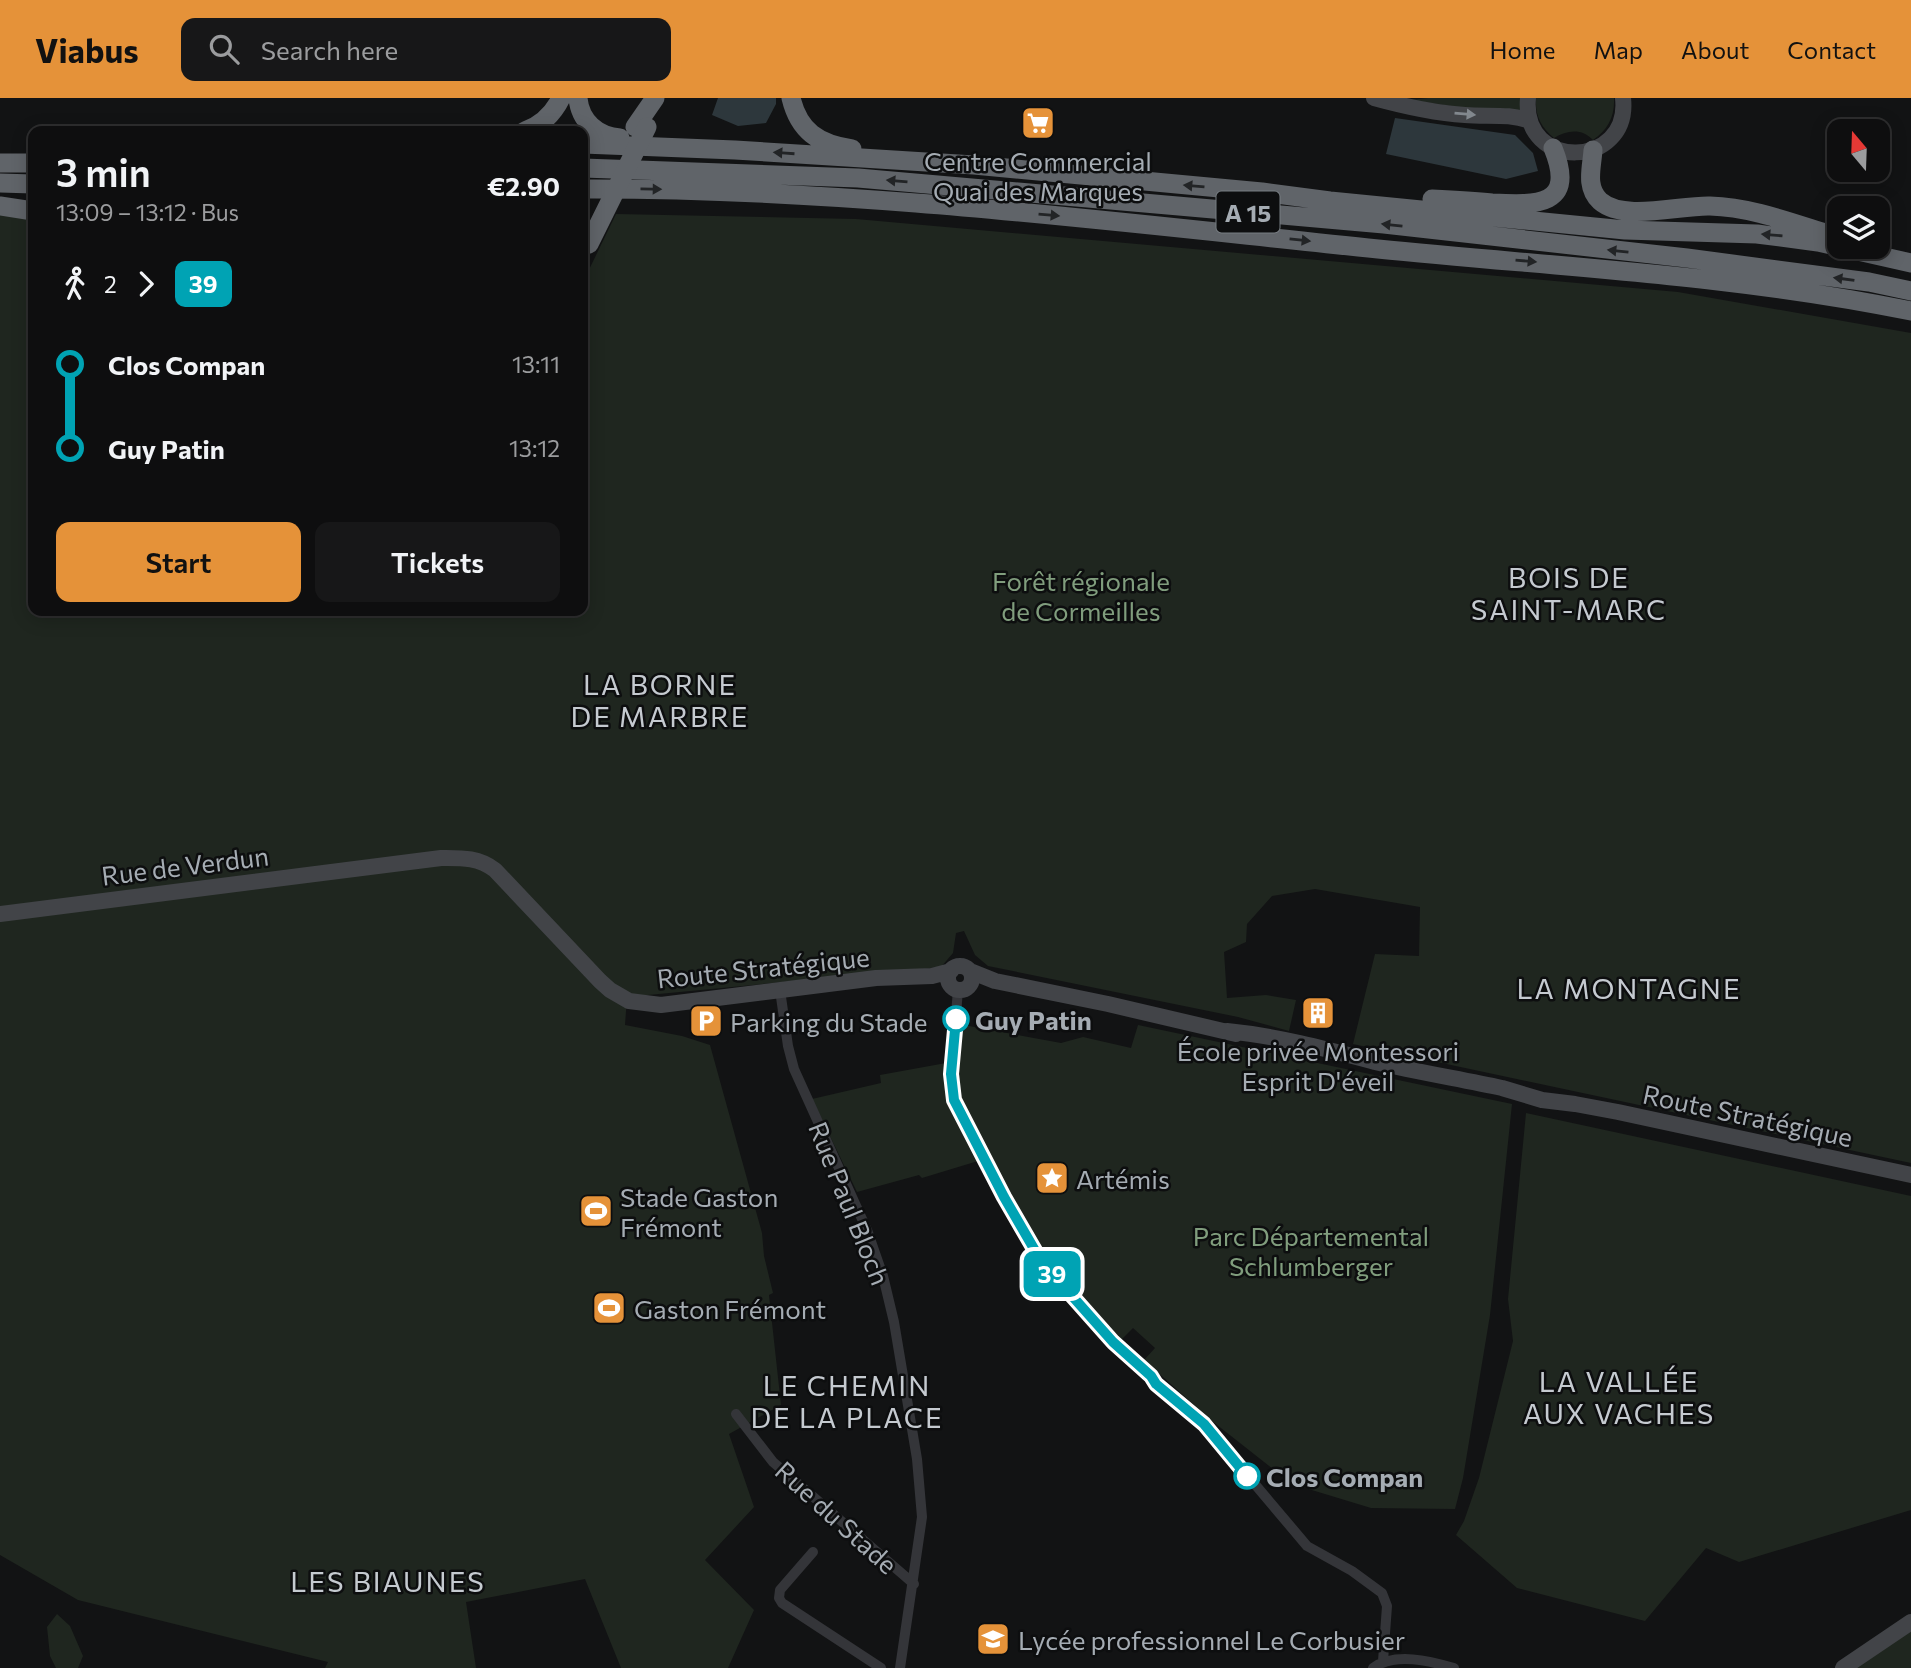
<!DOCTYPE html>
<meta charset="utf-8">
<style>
body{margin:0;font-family:Commissioner,sans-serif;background:#171718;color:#f1f3f6;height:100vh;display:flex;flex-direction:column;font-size:26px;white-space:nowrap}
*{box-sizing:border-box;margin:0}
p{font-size:23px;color:#9b9c9e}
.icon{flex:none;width:38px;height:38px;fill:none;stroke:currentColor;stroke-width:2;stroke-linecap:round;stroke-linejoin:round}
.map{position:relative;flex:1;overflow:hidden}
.side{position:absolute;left:28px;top:28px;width:560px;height:490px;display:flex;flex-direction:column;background:#0e0e0f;border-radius:14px;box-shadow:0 4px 18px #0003,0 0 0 2px #2e2e2f}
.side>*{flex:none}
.badge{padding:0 14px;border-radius:10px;font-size:24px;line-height:46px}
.needle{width:46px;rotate:341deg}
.fabs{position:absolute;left:1827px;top:21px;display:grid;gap:14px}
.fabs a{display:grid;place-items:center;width:63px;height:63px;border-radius:14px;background:#0e0e0f;box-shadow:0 4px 18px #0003,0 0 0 2px #2e2e2f;font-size:35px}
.map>.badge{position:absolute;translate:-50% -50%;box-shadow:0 0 0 4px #fff}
.legs{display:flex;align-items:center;gap:10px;height:77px;padding:0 28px;font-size:23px}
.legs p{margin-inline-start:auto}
.overview{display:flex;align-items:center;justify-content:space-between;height:119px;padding:0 28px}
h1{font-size:38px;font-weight:600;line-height:52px}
.cta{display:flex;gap:14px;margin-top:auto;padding:14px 28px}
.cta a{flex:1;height:80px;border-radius:14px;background:#e59239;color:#111;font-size:28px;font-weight:600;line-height:80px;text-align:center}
.cta a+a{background:#171718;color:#f1f3f6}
ul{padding:0 28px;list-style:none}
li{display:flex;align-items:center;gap:24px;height:84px;font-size:26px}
li i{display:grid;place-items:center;width:10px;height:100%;margin:0 9px;background:currentColor}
li i::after{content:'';width:18px;height:18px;margin:-9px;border:5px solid;border-radius:50%;background:#0e0e0f}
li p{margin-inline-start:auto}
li:first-child i{background:linear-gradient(#0000 50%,currentColor 0)}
li:last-child i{background:linear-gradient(currentColor 50%,#0000 0)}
header{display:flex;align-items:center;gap:42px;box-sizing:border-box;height:98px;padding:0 35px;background:#e59239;color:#111}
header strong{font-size:33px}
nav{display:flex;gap:38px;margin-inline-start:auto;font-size:24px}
.search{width:490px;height:63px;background:#171718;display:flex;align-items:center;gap:18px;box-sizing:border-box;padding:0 24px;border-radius:14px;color:#9b9c9e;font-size:26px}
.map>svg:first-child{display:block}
.green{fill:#1f261f}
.water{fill:#2d373c}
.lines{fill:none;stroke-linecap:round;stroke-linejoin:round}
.street{stroke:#343539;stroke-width:10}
.secondary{stroke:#424448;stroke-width:16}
.highway{stroke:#606469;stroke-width:19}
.highway-bridge{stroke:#606469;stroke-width:19}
.oneway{fill:#82888e}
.oneway2{fill:#222426}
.line-1-casing{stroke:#fff;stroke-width:16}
.line-1{stroke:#00a3b4;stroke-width:10}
.stop-1-dot{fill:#fff;stroke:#00a3b4;stroke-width:3.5}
.labels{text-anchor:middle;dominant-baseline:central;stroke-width:5;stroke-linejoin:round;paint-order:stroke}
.shield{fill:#0d0e0f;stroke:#777d82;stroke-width:2}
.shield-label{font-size:24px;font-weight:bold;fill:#a5acb3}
.poi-label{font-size:26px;fill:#a5acb3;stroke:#0d0e0f;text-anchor:start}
.park-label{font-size:26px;fill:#809d7d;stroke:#0d0e0f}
.street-label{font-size:26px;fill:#a5acb3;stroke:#0d0e0f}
.stop-label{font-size:26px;font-weight:bold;fill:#a5acb3;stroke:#0d0e0f;text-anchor:start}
.neighbourhood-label{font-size:28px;letter-spacing:2px;fill:#c5cad0;stroke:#0d0e0f}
</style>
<header>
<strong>Viabus</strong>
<div class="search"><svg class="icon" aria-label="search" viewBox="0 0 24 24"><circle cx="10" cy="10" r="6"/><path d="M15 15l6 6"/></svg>Search here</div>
<nav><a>Home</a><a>Map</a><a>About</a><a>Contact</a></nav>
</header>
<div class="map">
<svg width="1911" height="1570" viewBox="0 0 1911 1570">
<rect width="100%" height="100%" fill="#121314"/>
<!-- green -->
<path class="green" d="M 1428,0 L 1520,0 L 1520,15 L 1485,13 L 1410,2 Z
M 1536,0 L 1614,0 C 1615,18 1608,32 1593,42 C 1582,30 1567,32 1554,40 C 1541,29 1535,18 1536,0 Z
M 0,115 L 33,121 L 33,513 L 583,513 L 583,184 L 616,116 L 856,121 L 1678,194 L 1911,235 L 1911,1065 L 1353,946 L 1375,856 L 1419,858 L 1420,809 L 1315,791 L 1272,798 L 1247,826 L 1246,844 L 1224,854 L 1227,900 L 1266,897 L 1296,902 L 1289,933 L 1238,919 L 988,868 L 975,857 L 964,833 L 956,835 L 953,855 L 941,869 L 627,899 L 625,927 L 682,938 L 710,947 L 762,1135 L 764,1158 L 773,1195 L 769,1197 L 781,1307 L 729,1336 L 754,1409 L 705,1462 L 754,1512 L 728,1570 L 621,1570 L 585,1481 L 466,1504 L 476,1570 L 325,1570 L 328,1564 L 78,1502 L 0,1457 Z
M 958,926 L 1061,945 L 1083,939 L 1131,950 L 1138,927 L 1512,1006 L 1490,1217 L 1463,1380 L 1455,1411 L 1371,1410 L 1292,1386 L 1212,1323 L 1144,1262 L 1155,1250 L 1133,1230 L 1121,1242 L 1099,1223 L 1024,1126 L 977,1041 L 956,996 Z
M 946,965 L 945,991 L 950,1010 L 978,1063 L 922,1080 L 919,1077 L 857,1094 L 812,1001 L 881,985 L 880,977 Z
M 1526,1015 L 1911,1098 L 1911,1412 L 1739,1464 L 1706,1450 L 1645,1523 L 1517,1490 L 1456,1437 L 1464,1423 L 1479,1380 L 1513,1243 L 1508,1201 Z
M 57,1516 L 70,1528 L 83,1558 L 78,1570 L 56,1570 L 50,1558 L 47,1529 Z
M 1911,1528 L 1911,1570 L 1852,1570 Z"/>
<!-- water -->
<path class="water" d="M 718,0 L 776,0 L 776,6 L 766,25 L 738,28 L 712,17 Z
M 1395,20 L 1515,37 L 1533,55 L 1538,73 L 1506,81 L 1386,56 Z"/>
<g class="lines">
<!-- street -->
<path class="street" d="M 780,892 L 788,948 L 794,971 L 867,1132 L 883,1178 L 894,1224 L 917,1361 L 922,1419 L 900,1570
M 958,892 L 951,976 L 952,995 L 959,1014 L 1037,1155 L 1078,1207 L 1113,1244 L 1151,1278 L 1156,1286 L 1204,1326 L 1307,1448 L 1352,1473 L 1382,1495 L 1387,1508 L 1383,1563
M 736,1316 L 773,1364 L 914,1486
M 813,1454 L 780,1492 L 779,1500 L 782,1505 L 881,1570
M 1373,1570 C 1395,1554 1430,1563 1454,1570"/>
<!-- secondary -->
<path class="secondary" d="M 1374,0 C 1403,8 1434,15 1465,17 C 1487,19 1509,15 1530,23
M 1528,0 C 1521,74 1631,71 1623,0
M 0,816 L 441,760 C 461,760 478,759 495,772 L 600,883 L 610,892 L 629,903 L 661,907 L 876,880 L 932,878 L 951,873
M948 880a12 12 0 1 1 24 0a12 12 0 1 1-24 0Z
M 970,873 L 995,883 L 1108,906 L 1236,936
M 1227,933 C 1278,938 1326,951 1375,964 C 1417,974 1460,981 1502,990 L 1542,1002 L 1575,1006 L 1618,1014 L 1911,1077
M 1843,1570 L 1911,1524"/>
<!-- highway -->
<path class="highway" d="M 578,0 C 580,23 597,38 620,40
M 791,0 C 799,33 818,46 852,51
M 635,29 L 655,0
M 525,33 C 542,27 553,16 561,0
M 583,46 L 735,52 L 974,67 L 1262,94 L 1330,103 L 1625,132 L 1757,136 L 1818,144 L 1911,165
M 1593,52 C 1592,69 1585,89 1600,103 C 1624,124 1679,107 1710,108 C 1749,109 1787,123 1825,135
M 0,65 L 33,65
M 583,70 L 858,80 L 1384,126 L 1687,160 L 1869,184 L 1911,193
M 0,85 L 33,86
M 583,91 C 849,90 1114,124 1378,151 C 1556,169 1736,177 1911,213
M 1432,101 C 1452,102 1472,103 1492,105 C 1536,107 1577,109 1553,50
M 0,108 L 33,113"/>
<!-- highway-bridge -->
<path class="highway-bridge" d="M 589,146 L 647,29"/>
</g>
<!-- one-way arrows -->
<defs><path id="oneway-solid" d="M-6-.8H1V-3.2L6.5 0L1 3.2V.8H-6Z" transform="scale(1.75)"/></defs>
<use class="oneway" href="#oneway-solid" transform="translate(1465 16) rotate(5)"/>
<g class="oneway2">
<use href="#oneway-solid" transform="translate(784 55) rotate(-176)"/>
<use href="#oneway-solid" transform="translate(897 83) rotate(-175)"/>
<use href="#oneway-solid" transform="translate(1194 88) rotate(-175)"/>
<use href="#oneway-solid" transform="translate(651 91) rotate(1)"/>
<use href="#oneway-solid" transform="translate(1049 117) rotate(5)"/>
<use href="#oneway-solid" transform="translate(1392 127) rotate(-174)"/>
<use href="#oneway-solid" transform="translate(1772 137) rotate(-175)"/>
<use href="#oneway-solid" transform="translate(1300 142) rotate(6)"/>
<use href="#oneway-solid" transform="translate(1618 153) rotate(-174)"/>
<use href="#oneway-solid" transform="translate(1526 163) rotate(5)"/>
<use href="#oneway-solid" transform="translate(1844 181) rotate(-172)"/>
</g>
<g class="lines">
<defs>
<path id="line-1" d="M 956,921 L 951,976 L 954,1002 L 1004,1099 L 1037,1156 L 1049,1172 L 1113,1244 L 1151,1278 L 1156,1286 L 1204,1326 L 1247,1378"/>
</defs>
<!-- line-1 casing -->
<use href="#line-1" class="line-1-casing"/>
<!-- line-1 -->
<use href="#line-1" class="line-1"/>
</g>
<!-- icons -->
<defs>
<symbol id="supermarket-square" viewBox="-11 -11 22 22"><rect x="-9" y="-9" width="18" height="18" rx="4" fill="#e59239" stroke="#0d0e0f"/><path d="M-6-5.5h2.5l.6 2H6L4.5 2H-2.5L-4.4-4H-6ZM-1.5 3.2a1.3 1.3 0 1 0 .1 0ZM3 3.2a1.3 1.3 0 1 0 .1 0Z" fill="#fff"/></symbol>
<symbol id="building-square" viewBox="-11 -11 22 22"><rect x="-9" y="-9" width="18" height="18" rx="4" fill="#e59239" stroke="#0d0e0f"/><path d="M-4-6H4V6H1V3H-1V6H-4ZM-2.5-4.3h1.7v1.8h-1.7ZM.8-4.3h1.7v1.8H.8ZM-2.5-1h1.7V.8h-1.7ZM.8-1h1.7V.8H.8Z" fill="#fff"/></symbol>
<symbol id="parking-square" viewBox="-11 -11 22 22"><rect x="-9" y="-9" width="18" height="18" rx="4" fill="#e59239" stroke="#0d0e0f"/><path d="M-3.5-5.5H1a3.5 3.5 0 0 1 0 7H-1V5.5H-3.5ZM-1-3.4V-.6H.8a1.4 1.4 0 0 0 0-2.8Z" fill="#fff"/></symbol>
<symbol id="sight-square" viewBox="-11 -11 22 22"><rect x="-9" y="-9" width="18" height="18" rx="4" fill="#e59239" stroke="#0d0e0f"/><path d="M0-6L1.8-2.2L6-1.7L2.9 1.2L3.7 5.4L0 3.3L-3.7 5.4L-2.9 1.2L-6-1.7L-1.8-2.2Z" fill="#fff"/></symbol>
<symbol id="stadium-square" viewBox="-11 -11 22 22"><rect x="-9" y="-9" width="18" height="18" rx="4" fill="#e59239" stroke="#0d0e0f"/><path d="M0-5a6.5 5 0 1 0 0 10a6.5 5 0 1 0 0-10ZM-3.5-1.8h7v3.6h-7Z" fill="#fff"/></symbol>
<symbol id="school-square" viewBox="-11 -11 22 22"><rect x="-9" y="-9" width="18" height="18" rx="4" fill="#e59239" stroke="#0d0e0f"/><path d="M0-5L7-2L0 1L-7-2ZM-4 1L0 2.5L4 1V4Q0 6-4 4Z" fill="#fff"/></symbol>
</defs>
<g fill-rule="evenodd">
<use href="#supermarket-square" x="1019" y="6" width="38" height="38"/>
<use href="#building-square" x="1299" y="896" width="38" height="38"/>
<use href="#parking-square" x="687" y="904" width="38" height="38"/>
<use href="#sight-square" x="1033" y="1061" width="38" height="38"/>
<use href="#stadium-square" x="577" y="1094" width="38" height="38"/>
<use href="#stadium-square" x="590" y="1191" width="38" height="38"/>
<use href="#school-square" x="974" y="1522" width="38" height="38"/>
</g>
<!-- markers -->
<g class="stop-1-dot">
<circle cx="956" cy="921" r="12"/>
<circle cx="1247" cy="1378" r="12"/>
</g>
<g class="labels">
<!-- shield labels -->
<rect class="shield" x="1216.5" y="93.5" width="63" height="41" rx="5"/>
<g class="shield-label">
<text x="1248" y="114">A 15</text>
</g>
<!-- poi labels -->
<g class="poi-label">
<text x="1038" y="62" text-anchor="middle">Centre Commercial<tspan x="1038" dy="30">Quai des Marques</tspan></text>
<text x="730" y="923">Parking du Stade</text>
<text x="1318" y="952" text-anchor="middle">École privée Montessori<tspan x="1318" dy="30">Esprit D'éveil</tspan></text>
<text x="1076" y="1080">Artémis</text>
<text x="620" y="1098">Stade Gaston<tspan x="620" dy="30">Frémont</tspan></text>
<text x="634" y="1210">Gaston Frémont</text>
<text x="1018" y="1541">Lycée professionnel Le Corbusier</text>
</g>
<!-- park labels -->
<g class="park-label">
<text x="1081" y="482">Forêt régionale<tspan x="1081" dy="30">de Cormeilles</tspan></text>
<text x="1311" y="1137">Parc Départemental<tspan x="1311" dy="30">Schlumberger</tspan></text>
</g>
<!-- street labels -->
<g class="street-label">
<text transform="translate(185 767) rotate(-7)">Rue de Verdun</text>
<text transform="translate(763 869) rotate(-6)">Route Stratégique</text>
<text transform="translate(1748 1017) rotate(12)">Route Stratégique</text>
<text transform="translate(850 1105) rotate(68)">Rue Paul Bloch</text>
<text transform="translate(837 1419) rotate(42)">Rue du Stade</text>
</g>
<!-- stop labels -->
<g class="stop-label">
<text x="975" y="921">Guy Patin</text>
<text x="1266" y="1378">Clos Compan</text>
</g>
<!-- neighbourhood labels -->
<g class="neighbourhood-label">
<text x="1569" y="479">BOIS DE<tspan x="1569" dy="32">SAINT-MARC</tspan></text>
<text x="660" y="586">LA BORNE<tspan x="660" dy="32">DE MARBRE</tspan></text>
<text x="1629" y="890">LA MONTAGNE</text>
<text x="1619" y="1283">LA VALLÉE<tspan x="1619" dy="32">AUX VACHES</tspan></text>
<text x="847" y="1287">LE CHEMIN<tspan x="847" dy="32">DE LA PLACE</tspan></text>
<text x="388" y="1483">LES BIAUNES</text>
</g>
</g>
</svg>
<div class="fabs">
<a><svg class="needle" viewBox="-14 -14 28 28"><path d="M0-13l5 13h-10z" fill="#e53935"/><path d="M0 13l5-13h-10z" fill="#9b9c9e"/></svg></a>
<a><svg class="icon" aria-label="layers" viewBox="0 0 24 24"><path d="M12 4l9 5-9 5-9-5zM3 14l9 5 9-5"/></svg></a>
</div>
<b class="badge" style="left:1052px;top:1176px;background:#00a3b4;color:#fff">39</b>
<section class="side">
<div class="overview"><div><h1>3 min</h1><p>13:09 – 13:12 · Bus</p></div><b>€2.90</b></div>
<div class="legs"><svg class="icon" aria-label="walk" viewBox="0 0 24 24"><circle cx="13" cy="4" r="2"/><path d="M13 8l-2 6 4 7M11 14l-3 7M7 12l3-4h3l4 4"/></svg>2<svg class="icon" aria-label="forward" viewBox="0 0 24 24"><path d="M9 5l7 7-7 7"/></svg><b class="badge" style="background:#00a3b4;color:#fff">39</b></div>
<ul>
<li><i style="color:#00a3b4"></i><b>Clos Compan</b><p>13:11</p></li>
<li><i style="color:#00a3b4"></i><b>Guy Patin</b><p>13:12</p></li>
</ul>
<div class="cta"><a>Start</a><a>Tickets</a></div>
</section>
</div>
